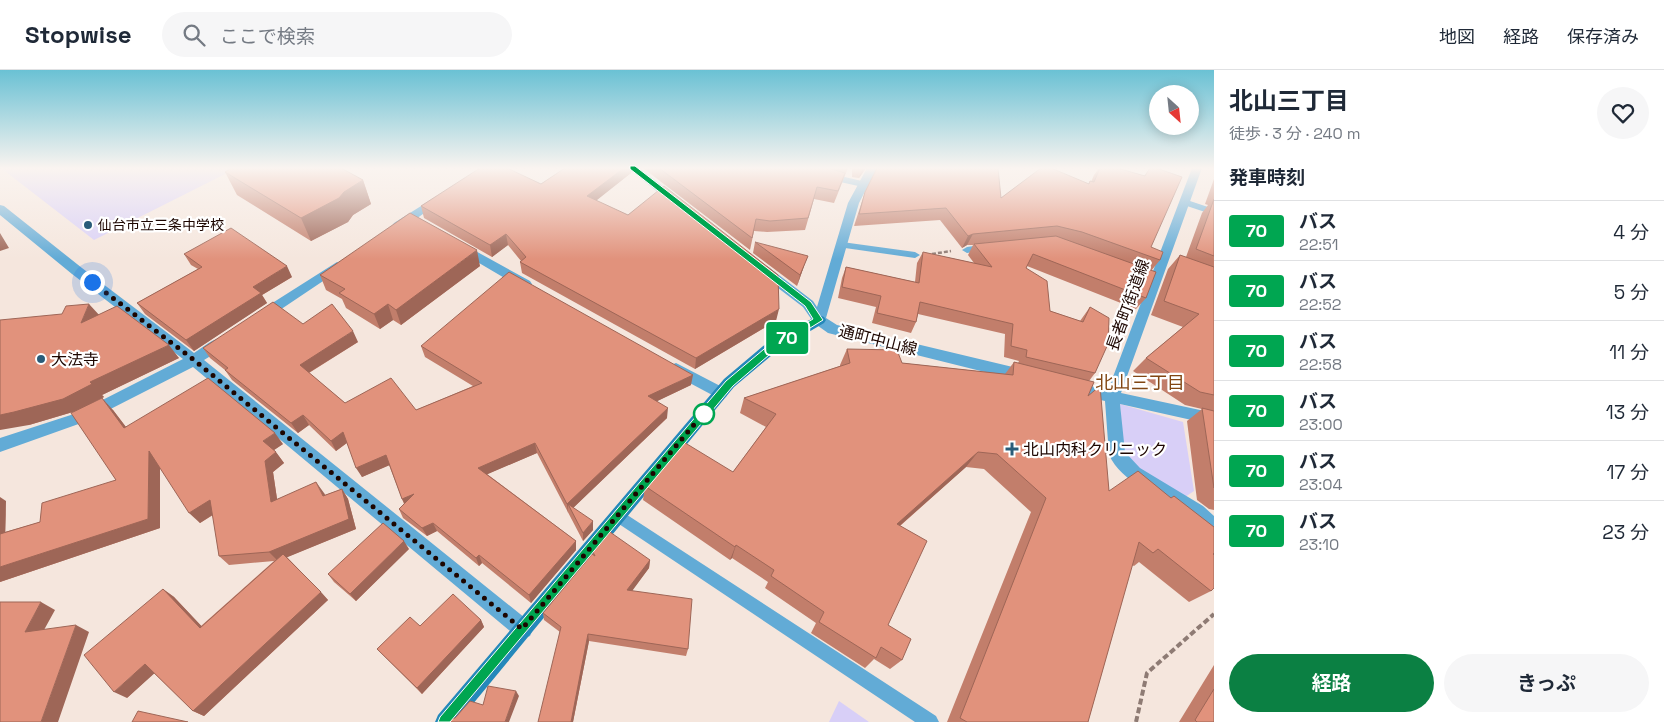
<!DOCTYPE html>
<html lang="ja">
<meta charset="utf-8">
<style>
body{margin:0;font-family:"Space Grotesk","Noto Sans JP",sans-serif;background:#f6f6f7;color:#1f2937;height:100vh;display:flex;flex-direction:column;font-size:19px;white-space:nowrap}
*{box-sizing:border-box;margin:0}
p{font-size:16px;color:#747a83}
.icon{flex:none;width:28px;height:28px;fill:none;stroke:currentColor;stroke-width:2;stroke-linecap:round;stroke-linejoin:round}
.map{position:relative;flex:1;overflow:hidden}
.details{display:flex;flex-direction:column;background:#fff;width:450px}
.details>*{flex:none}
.badge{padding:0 10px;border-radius:4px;font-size:18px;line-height:32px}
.needle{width:32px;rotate:153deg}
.fabs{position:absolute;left:1149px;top:15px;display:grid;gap:10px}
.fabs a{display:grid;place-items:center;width:50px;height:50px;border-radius:50%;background:#fff;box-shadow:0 2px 12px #0003;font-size:25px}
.you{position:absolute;width:25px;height:25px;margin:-12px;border:4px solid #fff;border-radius:50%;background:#1a73e8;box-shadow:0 0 0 8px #1a73e833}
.map>.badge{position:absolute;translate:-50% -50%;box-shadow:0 0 0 2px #fff}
h2{padding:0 15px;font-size:19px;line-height:45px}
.round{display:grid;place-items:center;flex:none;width:52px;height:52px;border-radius:26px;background:#f6f6f7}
.overview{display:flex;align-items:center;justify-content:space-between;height:85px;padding:0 15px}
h1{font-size:24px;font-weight:700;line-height:38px}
.primary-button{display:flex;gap:10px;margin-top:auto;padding:10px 15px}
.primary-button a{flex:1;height:58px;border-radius:30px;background:#0b8043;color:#fff;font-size:20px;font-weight:700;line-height:58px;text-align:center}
.primary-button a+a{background:#f6f6f7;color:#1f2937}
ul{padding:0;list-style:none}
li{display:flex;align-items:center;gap:15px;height:60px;padding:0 15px;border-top:1px solid #e0e1e3}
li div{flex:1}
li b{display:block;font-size:19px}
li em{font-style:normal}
li .badge{min-width:55px;font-weight:700;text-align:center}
header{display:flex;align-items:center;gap:30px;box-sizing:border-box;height:70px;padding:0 25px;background:#fff;border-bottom:1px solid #e0e1e3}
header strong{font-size:24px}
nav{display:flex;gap:28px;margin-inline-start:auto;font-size:18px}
.search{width:350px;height:45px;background:#f6f6f7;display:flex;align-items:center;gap:12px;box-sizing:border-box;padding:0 18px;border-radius:28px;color:#747a83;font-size:19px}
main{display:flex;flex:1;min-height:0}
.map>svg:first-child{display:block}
.green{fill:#d8cff7}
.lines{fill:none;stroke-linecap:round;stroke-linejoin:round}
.path-far1{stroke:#8e7b74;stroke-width:2.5;stroke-dasharray:4 2;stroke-linecap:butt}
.path{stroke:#8e7b74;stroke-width:4;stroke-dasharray:6 3;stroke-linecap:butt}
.lane{fill:#62abd6;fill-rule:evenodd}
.street{fill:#62abd6;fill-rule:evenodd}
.secondary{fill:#2488ba;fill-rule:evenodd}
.wall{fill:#c27e6b}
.shaded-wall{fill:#9e6657}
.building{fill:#e1927c;stroke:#9e6657}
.line{fill:#00a651;stroke:#fff}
.walk{stroke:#1d0600;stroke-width:5;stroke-dasharray:0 9}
.poi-dot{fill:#295c79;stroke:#fff;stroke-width:2}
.stop-dot{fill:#fff;stroke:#00a651;stroke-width:2.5}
.labels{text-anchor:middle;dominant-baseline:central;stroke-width:4.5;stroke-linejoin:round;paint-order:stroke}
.far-poi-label{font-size:14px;fill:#1d0600;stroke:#fff;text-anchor:start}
.street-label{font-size:16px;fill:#1d0600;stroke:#fff}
.poi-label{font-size:16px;fill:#1d0600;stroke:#fff;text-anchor:start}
.neighbourhood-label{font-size:18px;fill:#814613;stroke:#fff}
</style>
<header>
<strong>Stopwise</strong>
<div class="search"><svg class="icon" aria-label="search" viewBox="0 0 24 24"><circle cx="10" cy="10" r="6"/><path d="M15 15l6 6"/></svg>ここで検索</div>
<nav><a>地図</a><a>経路</a><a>保存済み</a></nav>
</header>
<main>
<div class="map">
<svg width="1214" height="652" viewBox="0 0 1214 652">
<rect width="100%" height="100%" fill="#f5e6dd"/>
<!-- green -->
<path class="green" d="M 1,98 L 237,98 L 94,170 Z
M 1120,334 L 1183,352 L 1194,421 L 1185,427 L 1139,401 L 1124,386 Z
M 839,631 L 869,652 L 829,652 Z"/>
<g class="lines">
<!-- path-far1 -->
<path class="path-far1" d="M 932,184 L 951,181"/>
<!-- path -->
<path class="path" d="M 1136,652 L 1147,603 L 1214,544"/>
<!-- lane -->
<path class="lane" d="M 793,98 L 807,98 L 866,112 L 868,114 L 863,117 L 822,108 Z
M 1184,129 L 1214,139 L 1214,145 L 1181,134 L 1181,130 Z
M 842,172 L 915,182 L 920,185 L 915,188 L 838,177 L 837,175 Z
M 987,174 L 991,175 L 992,177 L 991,179 L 967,183 L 962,180 L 967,177 Z
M 618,439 L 936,646 L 939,652 L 915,652 L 613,450 L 611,445 L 613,440 Z"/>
<!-- street -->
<path class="street" d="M 628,98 L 640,98 L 681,131 L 679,133 L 671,133 Z
M 867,98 L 877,98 L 859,133 L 826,248 L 837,255 L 1025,300 L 1030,302 L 1032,306 L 1030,310 L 1025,312 L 828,263 L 814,253 L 803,237 L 757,202 L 756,199 L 757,196 L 767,196 L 813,231 L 817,237 L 848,133 Z
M 1192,98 L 1202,98 L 1121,323 L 1214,343 L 1214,355 L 1120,334 L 1125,382 L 1140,398 L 1203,436 L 1214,446 L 1214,466 C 1204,462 1199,452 1190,446 C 1164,427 1124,416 1109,385 L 1105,331 L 1069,323 L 1064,321 L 1062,317 L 1064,313 L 1069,311 L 1108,320 Z
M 437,126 L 443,129 L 441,131 L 402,159 L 394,159 L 392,156 L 394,153 Z
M 0,135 L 4,136 L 82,198 L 194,283 C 204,277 216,265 227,268 L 229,272 L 227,276 L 204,290 L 530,552 L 533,559 L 530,566 L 523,569 L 516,566 L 193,297 L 87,351 L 0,382 L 0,368 L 77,343 L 183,289 L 72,204 L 0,145 Z
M 461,173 L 530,211 L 532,214 L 530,217 L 520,217 L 457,180 L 455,177 L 457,174 Z
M 337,192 L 343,196 L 341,199 L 265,250 L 255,250 L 253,247 L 255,244 Z
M 676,293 L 726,319 L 728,323 L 726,327 L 721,329 L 716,327 L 671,303 L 669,299 L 671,295 Z"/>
<!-- secondary -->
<path class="secondary" d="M 819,245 L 824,247 L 826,250 L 824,253 L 778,280 L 734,317 L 458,652 L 435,652 L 438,645 L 724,309 L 768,272 Z"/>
</g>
<!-- wall -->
<path class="wall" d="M 232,98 L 346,98 L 343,99 L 363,110 L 371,134 L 353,145 L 348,152 L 311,171 L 237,125 L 225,102 Z
M 565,98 L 632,98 L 631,103 L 596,130 L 776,251 L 695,299 L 522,203 L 520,192 L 521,191 L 508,175 L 492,187 L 424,148 L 421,136 L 541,114 Z
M 643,98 L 848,98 L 834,133 L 814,129 L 805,160 L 767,162 L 754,161 L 750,180 Z
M 852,98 L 866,98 L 859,108 L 852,107 Z
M 1099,98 L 1117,98 L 1144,106 L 1150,98 L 1151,177 L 1160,190 L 1151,201 L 1146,228 L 1136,239 L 1027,196 L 1026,198 L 1050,241 L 1080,251 L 1090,237 L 1095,303 L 1089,311 L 1088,326 L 1109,421 L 1213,484 L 1211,521 L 1189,532 L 1139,492 L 1134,496 L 1132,495 L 1088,652 L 947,652 L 1031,442 L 984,399 L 966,397 L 900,456 L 888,555 L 902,590 L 890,599 L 874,589 L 865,598 L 811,563 L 816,553 L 765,518 L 768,512 L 732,488 L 730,490 L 643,430 L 645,416 L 733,402 L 766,357 L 740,343 L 744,328 L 840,296 L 840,295 L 847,279 L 902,293 L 1005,304 L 1014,292 L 1018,293 L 1019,291 L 1004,287 L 1005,264 L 918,244 L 916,252 L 911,263 L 872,253 L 876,237 L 838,228 L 842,208 L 846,197 L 915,212 L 917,193 L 923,182 L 974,193 L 968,185 L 973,175 L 967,175 L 962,178 L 940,150 L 854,156 L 865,122 L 1001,128 L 1088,114 L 1090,111 L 1091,112 L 1094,105 Z
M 1214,109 L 1214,440 L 1209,439 L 1197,430 L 1187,351 L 1202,339 L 1185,335 L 1133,301 L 1146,288 L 1183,257 L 1151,245 L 1168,199 L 1180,185 L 1186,187 L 1202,143 L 1208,135 L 1205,134 Z
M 755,172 L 804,196 L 797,216 L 753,183 Z
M 184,184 L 292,207 L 262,225 L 267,233 L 194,281 L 145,244 L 137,233 L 198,199 L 191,195 Z
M 480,196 L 401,255 L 393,250 L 380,259 L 346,238 L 342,229 L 326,220 L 320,205 Z
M 98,244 L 179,288 L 102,325 L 104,327 L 94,332 L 113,340 L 126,357 L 283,374 L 274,380 L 284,393 L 273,402 L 277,429 L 324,423 L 325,425 L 342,419 L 348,429 L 356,459 L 287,487 L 328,530 L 204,646 L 193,641 L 154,603 L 127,628 L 163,519 L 174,527 L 201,556 L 274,491 L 229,495 L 219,486 L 213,445 L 200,453 L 160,398 L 160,458 L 0,512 L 6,431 L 5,462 L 40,452 L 116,410 L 73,342 L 29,355 Z
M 303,254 L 358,272 L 309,303 L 345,333 L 416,340 L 473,316 L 425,287 L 421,276 L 691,315 L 657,331 L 667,348 L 573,438 L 593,460 L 583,471 L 537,383 L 487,404 L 576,471 L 576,480 L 531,533 L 482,493 L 479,496 L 437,461 L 427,466 L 403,448 L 399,439 L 404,434 L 389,395 L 362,407 L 347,373 L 336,381 L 309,355 L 298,363 L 232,310 L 225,300 L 210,288 L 203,278 Z
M 409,479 L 356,531 L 334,512 L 328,504 Z
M 593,482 L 650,490 L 649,498 L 632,520 L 688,579 L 686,586 L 589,571 L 573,652 L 560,562 L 544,550 L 543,543 L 593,484 Z
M 481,550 L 484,557 L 422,624 L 377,579 L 420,556 Z
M 1214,595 L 1214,652 L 1179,652 Z"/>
<!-- shaded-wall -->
<path class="shaded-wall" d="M 624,98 L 632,98 L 631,103 L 587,138 L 587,126 Z
M 863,98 L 866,98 L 859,108 Z
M 363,110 L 371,134 L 353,145 L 348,152 L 311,171 L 301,148 Z
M 0,163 L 9,178 L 0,181 Z
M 506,164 L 508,175 L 492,187 L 490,175 Z
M 973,164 L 967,175 L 962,178 L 968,166 Z
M 477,180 L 480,196 L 401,255 L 396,240 Z
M 808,186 L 804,196 L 797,216 L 800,205 Z
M 287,196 L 292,207 L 262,225 L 267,233 L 194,281 L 186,270 L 253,217 Z
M 89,234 L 101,247 L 81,253 Z
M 388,234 L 393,250 L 380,259 L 374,244 Z
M 779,239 L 776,251 L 695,299 L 696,288 Z
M 353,261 L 358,272 L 305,305 L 300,295 Z
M 169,275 L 179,288 L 102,325 L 104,327 L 76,341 L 29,355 L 0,360 L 0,345 L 90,312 Z
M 693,305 L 691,315 L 647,336 L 648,326 Z
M 102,328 L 113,340 L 135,369 L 124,358 Z
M 668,338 L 667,348 L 571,440 L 568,434 L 568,443 L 567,434 Z
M 303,345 L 309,355 L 298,363 L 291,353 Z
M 343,362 L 348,372 L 336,381 L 331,371 Z
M 275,363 L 283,374 L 271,382 L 263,371 Z
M 535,373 L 537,383 L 481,407 L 478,398 Z
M 149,381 L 160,392 L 160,458 L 0,512 L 0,497 L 148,449 Z
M 276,382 L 284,393 L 273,402 L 279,442 L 271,432 L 265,391 Z
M 978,382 L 966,397 L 887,467 L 897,454 Z
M 386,385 L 390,395 L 362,407 L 356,398 Z
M 316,412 L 324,423 L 330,436 L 323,426 Z
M 342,419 L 348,429 L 356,459 L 278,491 L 269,482 Z
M 414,424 L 407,438 L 402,429 Z
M 0,427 L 6,431 L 5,477 L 0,474 Z
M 210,430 L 220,440 L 200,453 L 189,443 Z
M 593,451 L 593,460 L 583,471 L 583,463 Z
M 433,453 L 437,461 L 427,466 L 422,458 Z
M 404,471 L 409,479 L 356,531 L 350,524 Z
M 576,471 L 576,480 L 531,533 L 529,525 Z
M 736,475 L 732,488 L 730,490 L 735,477 Z
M 479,485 L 482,493 L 479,496 L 476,488 Z
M 650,490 L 649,498 L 627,528 L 627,520 Z
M 163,519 L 174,527 L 210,565 L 200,558 Z
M 321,522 L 328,530 L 204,646 L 193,641 Z
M 41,532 L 55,540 L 39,569 L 25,562 Z
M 481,550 L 484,557 L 422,624 L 417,618 Z
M 76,555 L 89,562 L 58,652 L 41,652 Z
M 588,564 L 589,571 L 573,652 L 571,652 Z
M 145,594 L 157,601 L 127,628 L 114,622 Z
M 516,621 L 519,626 L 509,652 L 505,652 Z"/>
<!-- building -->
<path class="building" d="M 232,98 L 341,98 L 363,110 L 344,122 L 339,128 L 301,148 L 225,102 Z
M 480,98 L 507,98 L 541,114 L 565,98 L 624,98 L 587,126 L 628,145 L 664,116 L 778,205 L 779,239 L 696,288 L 520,192 L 526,187 L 506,164 L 490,175 L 421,136 Z
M 659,98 L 828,98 L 845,103 L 838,121 L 817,117 L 808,148 L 770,151 L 756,149 L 752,168 Z
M 877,98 L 998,98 L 1001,128 L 1041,98 L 1051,98 L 1089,114 L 1090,111 L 1094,112 L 1100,98 L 1117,98 L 1145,106 L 1150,98 L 1156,98 L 1182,107 L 1151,177 L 1163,182 L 1160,190 L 1082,162 L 1057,156 L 973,164 L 968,166 L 946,138 L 859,144 L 865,122 Z
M 1214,129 L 1214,186 L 1196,179 Z
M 410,143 L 477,180 L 396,240 L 388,234 L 374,244 L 339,223 L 345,219 L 320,205 Z
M 231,158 L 287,196 L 253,217 L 261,223 L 186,270 L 137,233 L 202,197 L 184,184 Z
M 1056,166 L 1156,202 L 1146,228 L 1033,184 L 1026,198 L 1047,211 L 1050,241 L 1083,252 L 1090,237 L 1109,248 L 1108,274 L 1095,303 L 1026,287 L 1027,280 L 1011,276 L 1013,254 L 920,232 L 916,252 L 877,243 L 881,226 L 842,217 L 846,197 L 919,213 L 923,182 L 992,197 L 974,174 Z
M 755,172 L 808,186 L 800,205 Z
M 1180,185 L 1214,197 L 1214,325 L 1200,322 L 1146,288 L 1199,244 L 1164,231 Z
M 509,202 L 693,305 L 648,326 L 668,338 L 567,434 L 535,373 L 478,398 L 576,471 L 529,525 L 479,485 L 476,488 L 433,453 L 422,458 L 399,439 L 414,424 L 402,429 L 386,385 L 356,398 L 343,362 L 331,371 L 303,345 L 291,353 L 225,300 L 228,298 L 203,278 L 273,232 L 303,254 L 332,234 L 353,261 L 300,295 L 345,333 L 391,308 L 416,340 L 482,313 L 421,276 Z
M 89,234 L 81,253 L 117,236 L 169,275 L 90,312 L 92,314 L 63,329 L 14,342 L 0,345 L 0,250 L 62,244 L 66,236 Z
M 847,279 L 897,280 L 902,293 L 1013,305 L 1014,292 L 1094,312 L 1088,326 L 1100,316 L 1109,421 L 1138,401 L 1171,428 L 1174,426 L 1214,457 L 1214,483 L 1213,484 L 1214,485 L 1214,518 L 1211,521 L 1158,479 L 1153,483 L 1139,472 L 1088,652 L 967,652 L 960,648 L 1046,428 L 997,384 L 978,382 L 897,454 L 927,471 L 888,555 L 911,569 L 902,590 L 881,577 L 876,588 L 819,552 L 824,542 L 771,506 L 774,500 L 736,475 L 735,477 L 645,416 L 682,371 L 733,402 L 776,344 L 744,328 L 850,293 Z
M 208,308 L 275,363 L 263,371 L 276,382 L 265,391 L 271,432 L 316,412 L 323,426 L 342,419 L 349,449 L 269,482 L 219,486 L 210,430 L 189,443 L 149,381 L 148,449 L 0,497 L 0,464 L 40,452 L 42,433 L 116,410 L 71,343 L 102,328 L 124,358 Z
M 1202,338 L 1214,341 L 1214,418 Z
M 568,434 L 593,451 L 583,463 Z
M 383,453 L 404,471 L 350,524 L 328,504 Z
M 610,462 L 650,490 L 627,520 L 692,529 L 688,579 L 588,564 L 571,652 L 573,652 L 538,652 L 561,557 L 543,543 L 592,484 L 595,486 L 593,482 Z
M 283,484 L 321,522 L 193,641 L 145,594 L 114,622 L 84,585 L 163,519 L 200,558 Z
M 453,524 L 481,550 L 417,618 L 377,579 L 410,547 L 420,556 Z
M 0,532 L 41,532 L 25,562 L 76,555 L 41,652 L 0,652 Z
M 488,616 L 516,621 L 505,652 L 450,652 L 451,649 L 455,648 L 470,631 L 483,635 Z
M 1214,619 L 1214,652 L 1197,652 L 1195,650 Z
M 138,641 L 188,652 L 132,652 Z"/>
<!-- sky -->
<linearGradient id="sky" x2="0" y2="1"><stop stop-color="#6ac1d4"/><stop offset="0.52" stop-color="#faf4f0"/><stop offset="1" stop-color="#faf4f0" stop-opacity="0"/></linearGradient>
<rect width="1214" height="189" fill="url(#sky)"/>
<!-- line -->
<path class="line" d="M 630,96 L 635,96 L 811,232 L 823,250 L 776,279 L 733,316 L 450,652 L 438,652 L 440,647 L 726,311 L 770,274 L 813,249 L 805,236 L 630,99 Z"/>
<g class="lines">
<!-- walk -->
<path class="walk" d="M 92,212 L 194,290 L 522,559 L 708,338 L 704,344"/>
</g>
<!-- markers -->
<g class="poi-dot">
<circle cx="88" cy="155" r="5"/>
<circle cx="41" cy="289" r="5"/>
<path d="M1009.5 371.5h5v5h5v5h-5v5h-5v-5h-5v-5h5z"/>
</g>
<circle class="stop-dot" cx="704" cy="344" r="10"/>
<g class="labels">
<!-- far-poi labels -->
<g class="far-poi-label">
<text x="98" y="155">仙台市立三条中学校</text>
</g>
<!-- street labels -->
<g class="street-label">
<text transform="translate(1128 235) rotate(-70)">長者町街道線</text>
<text transform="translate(878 270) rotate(14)">通町中山線</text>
</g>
<!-- poi labels -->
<g class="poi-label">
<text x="51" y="289">大法寺</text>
<text x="1023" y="379">北山内科クリニック</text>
</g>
<!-- neighbourhood labels -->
<g class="neighbourhood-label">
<text x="1140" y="312">北山三丁目</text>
</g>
</g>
</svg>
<div class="fabs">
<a><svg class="needle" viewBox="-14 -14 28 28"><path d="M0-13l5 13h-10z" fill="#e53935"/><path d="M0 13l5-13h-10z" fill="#747a83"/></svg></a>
</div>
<div class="you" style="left:92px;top:212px"></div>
<b class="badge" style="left:787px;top:268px;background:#00a651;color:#fff">70</b>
</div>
<section class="details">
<div class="overview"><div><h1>北山三丁目</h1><p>徒歩 · 3 分 · 240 m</p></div><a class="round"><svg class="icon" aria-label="heart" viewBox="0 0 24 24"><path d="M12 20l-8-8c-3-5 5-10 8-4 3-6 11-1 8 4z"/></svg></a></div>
<h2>発車時刻</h2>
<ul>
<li><span class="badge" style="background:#00a651;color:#fff">70</span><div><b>バス</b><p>22:51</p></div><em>4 分</em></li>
<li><span class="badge" style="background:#00a651;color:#fff">70</span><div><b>バス</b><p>22:52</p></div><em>5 分</em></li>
<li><span class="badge" style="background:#00a651;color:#fff">70</span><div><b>バス</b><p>22:58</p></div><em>11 分</em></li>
<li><span class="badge" style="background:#00a651;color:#fff">70</span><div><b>バス</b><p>23:00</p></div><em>13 分</em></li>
<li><span class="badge" style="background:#00a651;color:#fff">70</span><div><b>バス</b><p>23:04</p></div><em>17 分</em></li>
<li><span class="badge" style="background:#00a651;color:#fff">70</span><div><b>バス</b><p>23:10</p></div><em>23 分</em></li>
</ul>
<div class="primary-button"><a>経路</a><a>きっぷ</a></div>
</section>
</main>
